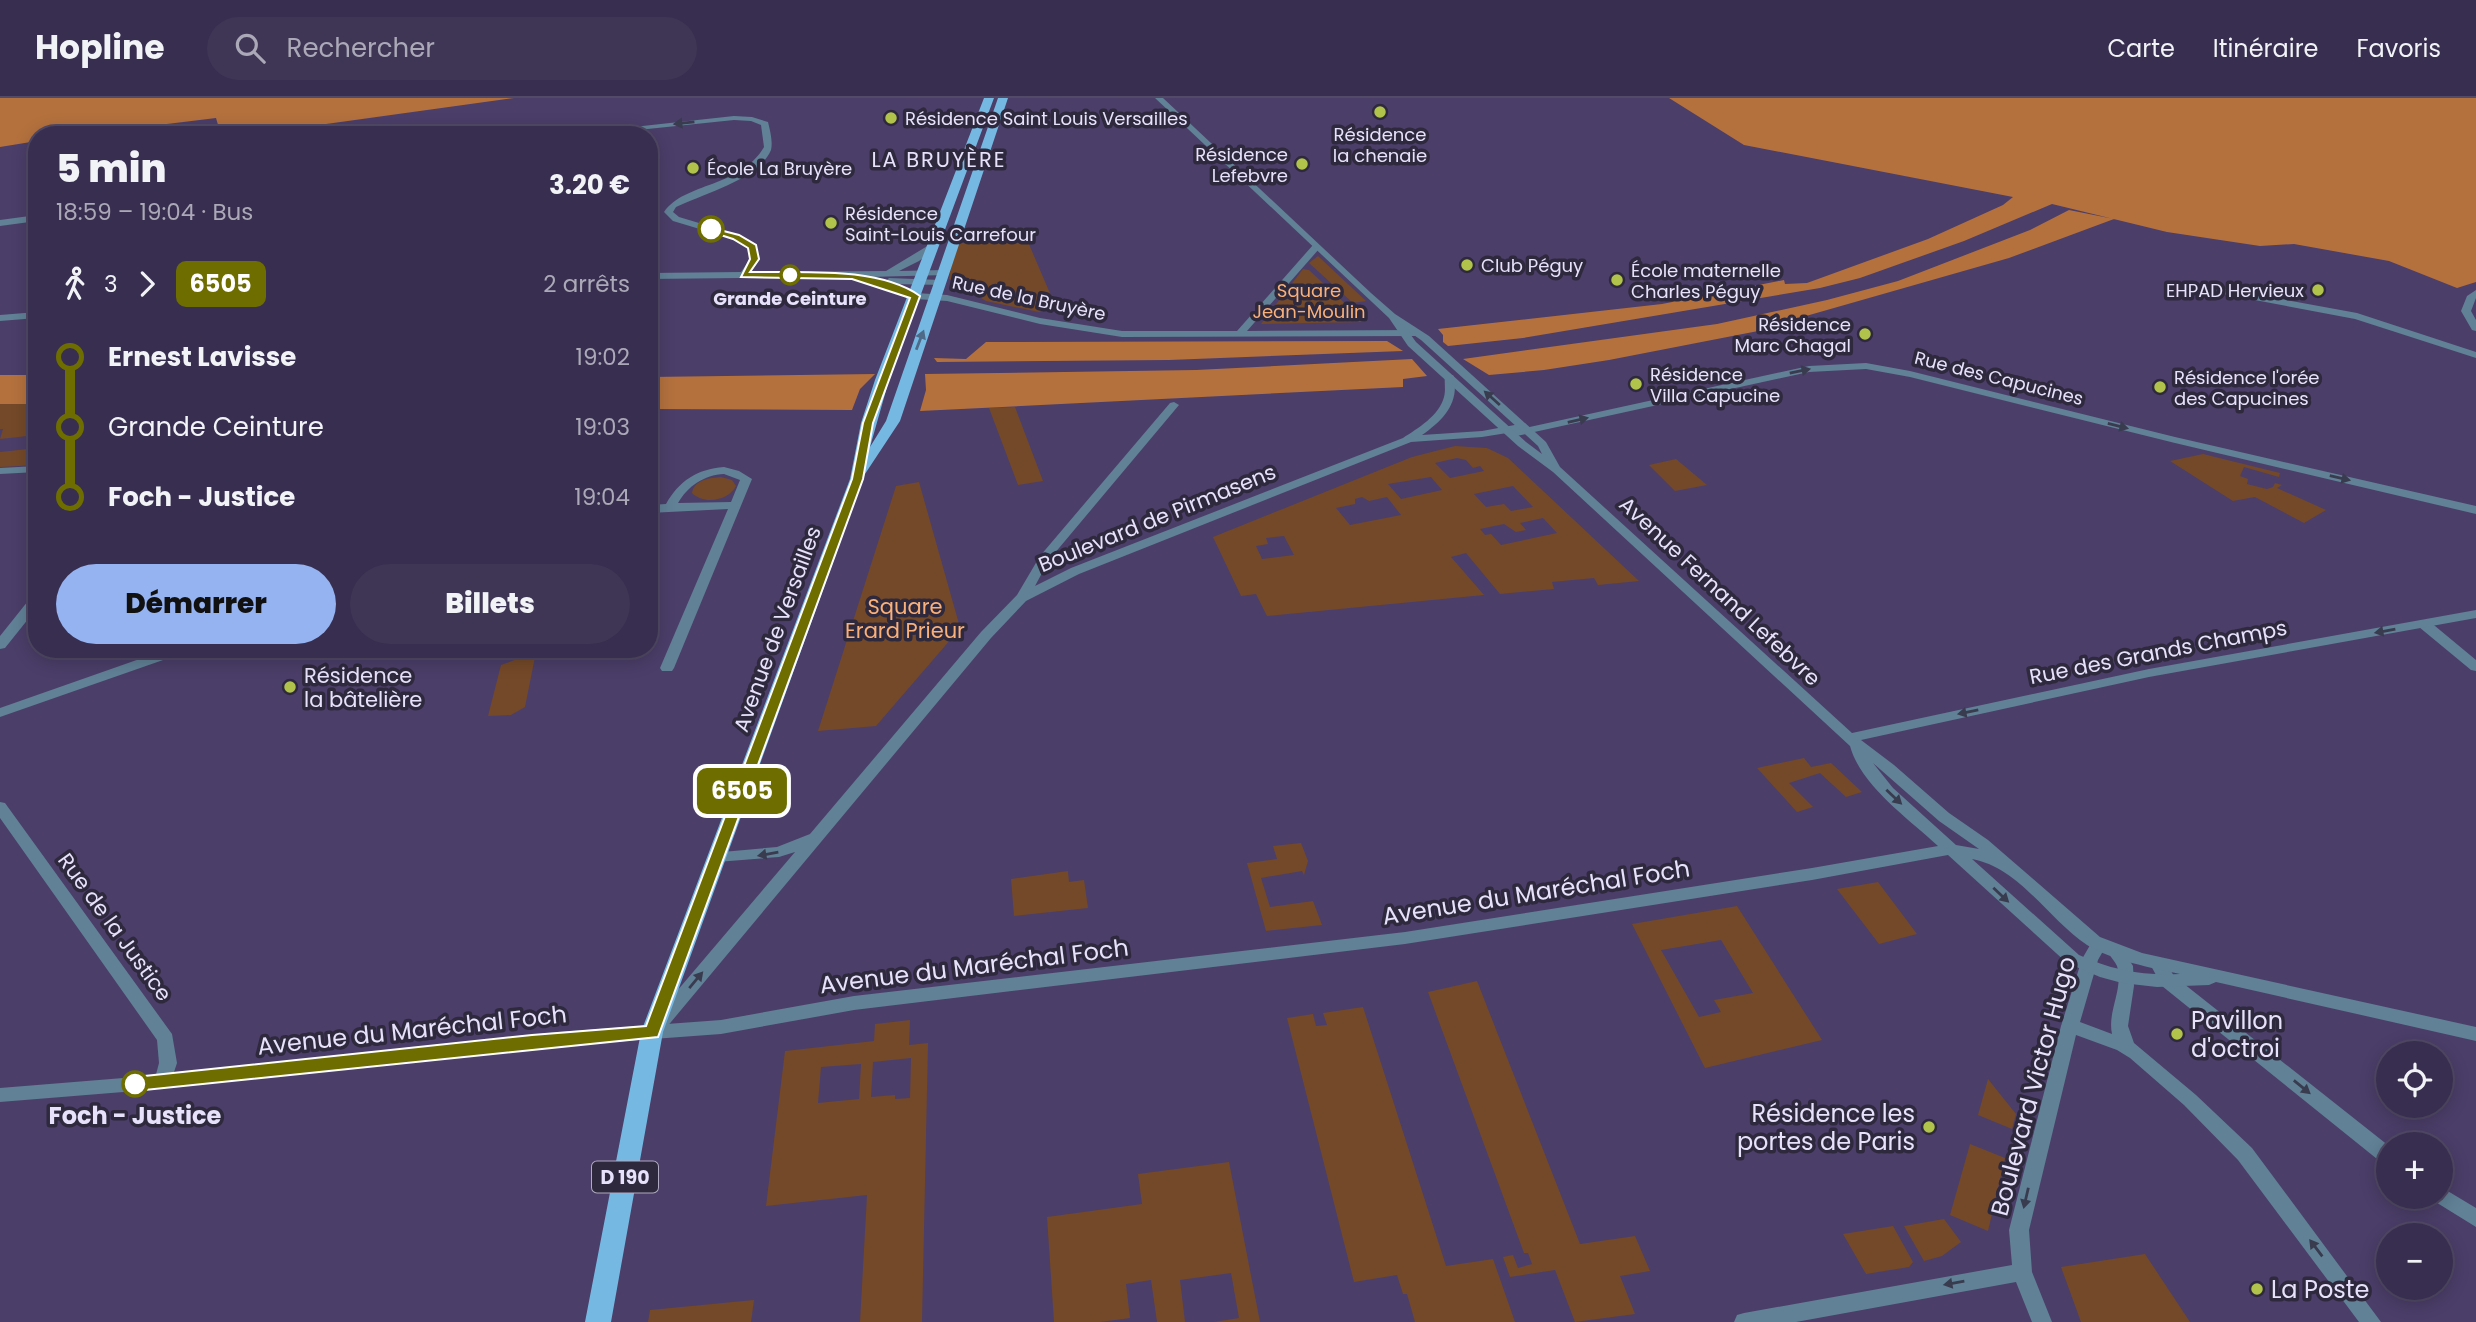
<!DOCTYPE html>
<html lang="fr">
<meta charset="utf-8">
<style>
body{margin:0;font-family:Poppins,sans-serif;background:#3f3656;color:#f1f3f6;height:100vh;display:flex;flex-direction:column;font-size:26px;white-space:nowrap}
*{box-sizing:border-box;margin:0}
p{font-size:23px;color:#aba8b7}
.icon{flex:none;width:38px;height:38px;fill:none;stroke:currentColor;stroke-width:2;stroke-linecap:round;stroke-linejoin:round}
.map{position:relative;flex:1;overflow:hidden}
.panel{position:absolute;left:28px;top:28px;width:630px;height:532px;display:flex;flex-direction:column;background:#382e4f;border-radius:28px;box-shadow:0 4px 18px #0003,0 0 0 2px #524a66}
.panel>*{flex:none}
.badge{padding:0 14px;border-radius:10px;font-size:24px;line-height:46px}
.fabs{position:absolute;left:2376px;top:943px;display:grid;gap:14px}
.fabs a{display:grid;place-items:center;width:77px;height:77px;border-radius:50%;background:#382e4f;box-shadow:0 4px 18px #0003,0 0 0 2px #524a66;font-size:35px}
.map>.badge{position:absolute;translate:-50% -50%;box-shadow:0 0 0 4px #fff}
.legs{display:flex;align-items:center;gap:10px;height:77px;padding:0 28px;font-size:23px}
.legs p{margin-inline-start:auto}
.headline{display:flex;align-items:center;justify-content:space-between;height:119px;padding:0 28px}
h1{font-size:38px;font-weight:800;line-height:52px}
.cta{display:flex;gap:14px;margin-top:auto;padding:14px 28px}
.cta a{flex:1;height:80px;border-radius:42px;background:#95b2f1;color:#111;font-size:28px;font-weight:800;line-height:80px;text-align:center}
.cta a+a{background:#3f3656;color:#f1f3f6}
ul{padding:0 28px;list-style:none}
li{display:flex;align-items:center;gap:24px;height:70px;font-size:26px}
li i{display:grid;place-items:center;width:10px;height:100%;margin:0 9px;background:currentColor}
li i::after{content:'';width:18px;height:18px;margin:-9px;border:5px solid;border-radius:50%;background:#382e4f}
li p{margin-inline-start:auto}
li:first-child i{background:linear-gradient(#0000 50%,currentColor 0)}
li:last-child i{background:linear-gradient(currentColor 50%,#0000 0)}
header{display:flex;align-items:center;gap:42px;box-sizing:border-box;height:98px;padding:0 35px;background:#382e4f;border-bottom:2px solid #524a66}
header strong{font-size:33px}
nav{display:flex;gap:38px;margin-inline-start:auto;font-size:24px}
.search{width:490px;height:63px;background:#3f3656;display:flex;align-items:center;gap:18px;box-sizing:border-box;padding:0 24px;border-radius:38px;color:#aba8b7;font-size:26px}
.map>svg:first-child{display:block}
.green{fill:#744929;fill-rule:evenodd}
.forest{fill:#b4713e}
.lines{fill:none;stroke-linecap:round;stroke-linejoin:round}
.minor{fill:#618196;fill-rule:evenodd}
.tertiary{fill:#618196;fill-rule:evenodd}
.primary{fill:#75b9e3;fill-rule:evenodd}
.oneway{fill:#393b4f}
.oneway2{fill:#4e6a88}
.line-1{fill:#6e6e00;stroke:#fff;stroke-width:2}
.poi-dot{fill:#b2c34c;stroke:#2f293d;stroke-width:2.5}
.stop-1-dot{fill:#fff;stroke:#6e6e00;stroke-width:3.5}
.labels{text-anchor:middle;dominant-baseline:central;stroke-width:7;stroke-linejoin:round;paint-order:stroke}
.far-poi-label{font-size:18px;fill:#e7e1fb;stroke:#2f293d;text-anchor:start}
.far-park-label{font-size:18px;fill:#f9b07a;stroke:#2f293d}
.far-stop-label{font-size:18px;font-weight:bold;fill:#e7e1fb;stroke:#2f293d}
.far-street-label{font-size:18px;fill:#e7e1fb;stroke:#2f293d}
.shield{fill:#2f293d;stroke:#b0aac2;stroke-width:2}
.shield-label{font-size:19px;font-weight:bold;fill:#e7e1fb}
.far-quarter-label{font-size:21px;letter-spacing:2px;fill:#e7e1fb;stroke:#2f293d}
.street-label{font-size:21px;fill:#e7e1fb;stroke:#2f293d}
.park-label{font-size:21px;fill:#f9b07a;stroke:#2f293d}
.poi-label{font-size:21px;fill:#e7e1fb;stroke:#2f293d;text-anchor:start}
.near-street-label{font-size:24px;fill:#e7e1fb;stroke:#2f293d}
.near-poi-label{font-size:24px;fill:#e7e1fb;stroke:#2f293d;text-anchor:start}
.near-stop-label{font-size:24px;font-weight:bold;fill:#e7e1fb;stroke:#2f293d}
</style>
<header>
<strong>Hopline</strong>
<div class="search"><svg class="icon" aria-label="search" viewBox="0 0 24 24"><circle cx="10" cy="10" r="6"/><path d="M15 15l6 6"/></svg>Rechercher</div>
<nav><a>Carte</a><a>Itinéraire</a><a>Favoris</a></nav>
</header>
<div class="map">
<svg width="2476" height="1224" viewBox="0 0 2476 1224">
<rect width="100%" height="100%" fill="#4b3e69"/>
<!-- green -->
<path class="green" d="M 1028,144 L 1055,207 L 1039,214 L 986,203 L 949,181 L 955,145 Z
M 1318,158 L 1366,203 L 1353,205 L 1309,165 Z
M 1303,171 L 1309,172 L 1365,224 L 1261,226 Z
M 0,306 L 37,306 L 37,337 L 0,341 L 3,331 L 0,331 Z
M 1015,309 L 1043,383 L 1018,387 L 989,310 Z
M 1455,348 L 1487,350 L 1508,360 L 1639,483 L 1598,487 L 1594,480 L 1552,484 L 1554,491 L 1500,496 L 1466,455 L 1451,459 L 1484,497 L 1267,518 L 1256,496 L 1241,498 L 1213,439 L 1412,359 ZM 1457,360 L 1466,362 L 1473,370 L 1480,368 L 1484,373 L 1450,380 L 1435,365 ZM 1431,379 L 1442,392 L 1401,401 L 1388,386 ZM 1513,388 L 1533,409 L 1511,413 L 1504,406 L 1486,409 L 1474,396 ZM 1362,399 L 1369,403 L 1387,399 L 1401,417 L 1350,427 L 1336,410 L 1355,406 L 1355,401 ZM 1543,420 L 1557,435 L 1501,447 L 1491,436 L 1485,437 L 1480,431 L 1504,426 L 1516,434 L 1526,432 L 1520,425 ZM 1284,438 L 1294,457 L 1262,461 L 1256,448 L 1268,446 L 1266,440 Z
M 37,350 L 37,367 L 0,369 L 0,354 Z
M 2203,356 L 2280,375 L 2279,379 L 2244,369 L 2240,378 L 2248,381 L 2247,386 L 2267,391 L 2273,389 L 2275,385 L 2282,387 L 2277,390 L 2326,412 L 2304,425 L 2255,399 L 2233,403 L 2170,363 Z
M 1676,361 L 1707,387 L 1675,393 L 1649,367 Z
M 721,379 L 732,382 L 736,388 C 728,403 704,407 692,395 C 694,382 709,380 721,379 Z
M 919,384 L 959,526 L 963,527 L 876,628 L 818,633 L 896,388 Z
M 535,559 L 525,609 L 511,617 L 488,618 L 501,567 L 517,561 Z
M 1804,660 L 1811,669 L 1831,665 L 1862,694 L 1846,699 L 1820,675 L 1789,685 L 1813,709 L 1797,714 L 1757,670 Z
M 1301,745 L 1308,763 L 1304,777 L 1302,773 L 1261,780 L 1270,809 L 1313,803 L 1322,827 L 1266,833 L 1247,765 L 1277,761 L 1273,748 Z
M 1068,773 L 1069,784 L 1084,782 L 1088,810 L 1014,818 L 1011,781 Z
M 1878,784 L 1917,836 L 1879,846 L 1837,791 Z
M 1737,808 L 1822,942 L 1705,970 L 1632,826 ZM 1721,842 L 1753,895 L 1714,902 L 1721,914 L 1699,919 L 1661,852 Z
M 1477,883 L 1580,1146 L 1635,1138 L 1650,1173 L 1620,1178 L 1635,1216 L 1575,1224 L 1555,1172 L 1510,1179 L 1503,1159 L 1513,1157 L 1518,1170 L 1532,1166 L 1528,1155 L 1524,1155 L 1428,894 Z
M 1363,909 L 1446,1168 L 1493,1161 L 1515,1224 L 1415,1224 L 1407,1196 L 1403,1196 L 1397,1177 L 1354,1184 L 1287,920 L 1313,916 L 1316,928 L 1327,927 L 1323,915 Z
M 910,922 L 909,947 L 928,945 L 922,1224 L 860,1224 L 867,1097 L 766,1108 L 785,953 L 874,943 L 875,926 ZM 911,960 L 910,1000 L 895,1001 L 895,997 L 871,999 L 873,964 ZM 861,966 L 859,1001 L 818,1005 L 821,969 Z
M 1988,981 L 2016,1016 L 2012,1031 L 1978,1017 Z
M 1970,1046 L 2005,1060 L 1988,1133 L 1950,1117 Z
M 1229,1064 L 1260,1224 L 1214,1224 L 1239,1220 L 1231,1175 L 1180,1182 L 1185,1224 L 1157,1224 L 1151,1182 L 1126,1186 L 1130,1220 L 1100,1224 L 1054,1224 L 1047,1119 L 1142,1106 L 1138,1076 Z
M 1944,1121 L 1961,1144 L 1942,1158 L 1924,1163 L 1904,1128 Z
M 1893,1128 L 1913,1164 L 1909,1169 L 1866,1176 L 1843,1136 Z
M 2145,1156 L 2190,1224 L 2081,1224 L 2061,1169 Z
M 754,1202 L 751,1224 L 648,1224 L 650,1212 Z"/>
<!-- forest -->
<path class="forest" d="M 0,0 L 514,0 L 246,37 L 221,37 L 216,20 L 77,37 L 37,37 L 37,43 L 0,49 Z
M 1669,0 L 2476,0 L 2476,184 L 2457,190 L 2389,163 L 2294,146 L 2260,148 L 2167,134 L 2052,106 L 1964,143 L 1860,180 L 1820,190 L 1523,240 L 1448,248 L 1443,244 L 1443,237 L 1438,231 L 1662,206 L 1784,182 L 1785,186 L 1807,185 L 1928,141 L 2003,107 L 2013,99 L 1744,47 Z
M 2069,112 L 2114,121 L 2009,160 L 1799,220 L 1800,225 L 1609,262 L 1544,272 L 1489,277 L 1463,261 L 1717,226 L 1827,202 L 1898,183 L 2030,132 Z
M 1387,243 L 1403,253 L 1169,262 L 937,264 L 934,260 L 966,261 L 986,244 Z
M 1412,261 L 1427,278 L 1403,281 L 1403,289 L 920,313 L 926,292 L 925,276 L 1196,272 Z
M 875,276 L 860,291 L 852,312 L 649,311 L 649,279 Z
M 37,277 L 37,306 L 0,306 L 0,277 Z"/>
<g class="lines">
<!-- minor -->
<path class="minor" d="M 734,18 L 752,19 L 768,24 C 770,32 773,44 771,52 C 759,81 703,96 676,109 L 673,114 L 679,119 L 739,137 L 755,147 L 760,161 L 751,174 L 886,173 L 934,144 L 939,147 L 937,149 L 919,163 L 899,173 L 943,172 L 948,175 L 946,177 L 868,179 L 885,184 L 889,180 L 941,182 L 946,185 L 944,187 L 891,186 L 916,195 L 947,197 L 1040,220 L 1122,233 L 1237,233 L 1313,147 L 1316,146 L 1321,149 L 1319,151 L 1247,233 L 1417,232 L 1422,235 L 1417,238 L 1122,239 L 1040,226 L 947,203 L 915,201 L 869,184 L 842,179 L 649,181 L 649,175 L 741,174 L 750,161 L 748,150 L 733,141 L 673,123 L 664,114 C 685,84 740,90 764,49 L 761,27 L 751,23 L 734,22 L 590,37 L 560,37 Z
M 37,117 L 37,123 L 0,128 L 0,122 Z
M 2194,185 L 2357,215 L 2476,254 L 2476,260 L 2355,221 L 2191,190 L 2191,186 Z
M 37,214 L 37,220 L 0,223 L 0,217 Z
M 1866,265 L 1910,273 L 2175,339 L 2476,408 L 2476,416 L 2175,345 L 1910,279 L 1866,271 L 1809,274 L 1512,339 L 1508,338 L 1507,335 L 1482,339 L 1411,344 L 1079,476 L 1026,503 L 991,540 L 666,930 L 660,932 L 654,930 L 651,925 L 654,920 L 795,754 L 779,759 L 717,764 L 711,763 L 709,759 L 711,755 L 777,749 L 810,736 L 981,534 L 1017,497 L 1040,458 L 1170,305 L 1174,304 L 1179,307 L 1049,462 L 1035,488 L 1071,470 L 1403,340 C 1418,330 1439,318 1444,299 C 1446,292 1444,284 1445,277 L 1453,277 L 1454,279 C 1459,306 1443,322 1422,337 L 1482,333 L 1520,326 L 1524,327 L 1525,330 L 1809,268 Z
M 37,368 L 37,374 L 0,376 L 0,370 Z
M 724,369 L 739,373 L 752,381 L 674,570 L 672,573 L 662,573 L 660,570 L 728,411 L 649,415 L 649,407 L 666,406 C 679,383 697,371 724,369 ZM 724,376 L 740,382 L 731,404 L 678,405 C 688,388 704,377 724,376 Z
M 37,497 L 37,510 L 5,550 L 0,551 L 0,538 L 32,498 Z
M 2424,522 L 2429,523 L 2476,562 L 2476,573 L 2471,572 L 2419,529 L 2417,526 Z
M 168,551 L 188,551 L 186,554 L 0,619 L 0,610 Z
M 0,704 L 5,705 L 172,936 L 177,965 L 169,989 L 163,991 L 157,989 L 154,984 L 159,965 L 157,942 L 0,720 Z
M 2099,840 L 2105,842 L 2107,846 L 2098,862 L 2080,924 L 2112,936 C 2107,913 2124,891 2117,868 C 2115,863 2110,859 2108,854 L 2110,850 L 2116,848 L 2122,850 L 2133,868 L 2134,888 L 2128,928 L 2134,945 L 2196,997 L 2252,1050 L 2381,1224 L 2359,1224 L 2238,1062 L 2184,1007 L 2130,960 L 2117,952 L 2076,937 L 2029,1132 L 2032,1174 L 2052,1224 L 2032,1224 L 2016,1184 L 1796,1224 L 1734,1224 L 1737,1217 L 1744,1215 L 2012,1167 L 2009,1132 L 2061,928 L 2082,861 L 2093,842 Z
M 2158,860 L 2164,862 L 2174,878 L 2389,1048 L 2389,1067 L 2382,1065 L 2162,888 L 2150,866 L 2152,862 Z
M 2441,1089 L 2476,1110 L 2476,1129 L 2434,1103 L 2432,1099 L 2441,1099 Z"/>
<!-- tertiary -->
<path class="tertiary" d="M 1155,0 L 1163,0 L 1371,195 L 1395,216 L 1429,238 L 1546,344 L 1560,369 L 1852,635 L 2149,571 L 2476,512 L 2476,520 L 2149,579 L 1861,642 L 1894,667 L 1949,715 L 1988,742 L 2100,839 L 2142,855 L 2476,929 L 2476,943 L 2216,884 L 2209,887 L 2157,889 L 2122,885 L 2100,879 L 2067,865 L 1948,757 L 1812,782 L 1405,846 L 854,912 L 721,936 L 558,948 L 148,992 L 0,1004 L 0,990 L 148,978 L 558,934 L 721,922 L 854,898 L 1405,834 L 1812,770 L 1938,748 C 1908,720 1861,688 1850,648 L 1553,374 L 1518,348 L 1408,248 L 1389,220 ZM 1408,233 L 1421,242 L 1538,348 L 1542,356 L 1526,344 L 1416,244 ZM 1873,665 L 1939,723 L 1979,751 L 1956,747 L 1893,690 ZM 1972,761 C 2020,770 2048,821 2087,847 C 2111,862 2152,870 2180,876 C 2144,878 2111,872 2079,857 Z
M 2476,192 L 2476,200 L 2471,213 L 2476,222 L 2476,233 L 2472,232 L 2461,213 L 2467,198 Z"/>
<!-- primary -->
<path class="primary" d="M 984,0 L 994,0 L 889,282 L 870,349 L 886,323 L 998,0 L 1008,0 L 900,323 L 865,376 L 663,934 L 611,1224 L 585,1224 L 641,934 L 850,381 L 861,325 L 875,282 Z"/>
</g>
<!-- one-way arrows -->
<defs><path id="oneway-solid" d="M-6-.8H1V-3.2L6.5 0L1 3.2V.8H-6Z" transform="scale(1.75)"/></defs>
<g class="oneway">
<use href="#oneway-solid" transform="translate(684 25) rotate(174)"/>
<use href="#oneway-solid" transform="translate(1800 273) rotate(-12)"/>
<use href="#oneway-solid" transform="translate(1492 300) rotate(-138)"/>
<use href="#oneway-solid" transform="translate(1578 322) rotate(-13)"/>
<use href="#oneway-solid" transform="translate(2118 328) rotate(14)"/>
<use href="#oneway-solid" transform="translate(2340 380) rotate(13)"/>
<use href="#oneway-solid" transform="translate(2385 533) rotate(170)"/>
<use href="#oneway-solid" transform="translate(1968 614) rotate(168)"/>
<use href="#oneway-solid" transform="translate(1894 699) rotate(43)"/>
<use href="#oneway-solid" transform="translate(768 756) rotate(170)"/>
<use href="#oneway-solid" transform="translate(2001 797) rotate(43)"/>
<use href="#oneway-solid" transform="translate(696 882) rotate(-50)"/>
<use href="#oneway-solid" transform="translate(2302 989) rotate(39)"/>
<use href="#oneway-solid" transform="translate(2026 1100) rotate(103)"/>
<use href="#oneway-solid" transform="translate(2316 1150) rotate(-127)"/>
<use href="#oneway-solid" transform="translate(1954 1185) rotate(170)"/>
</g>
<use class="oneway2" href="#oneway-solid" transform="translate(920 242) rotate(-69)"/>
<!-- line-1 -->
<path class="line-1" d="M 708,129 L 739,137 L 756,147 L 759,161 L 750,174 C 801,175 878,168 920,198 L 873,325 L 863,381 L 658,939 L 135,993 L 129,991 L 126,986 L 129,981 L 135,979 L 532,937 L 646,928 L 852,381 L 863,325 L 910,200 L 852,181 L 741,179 L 750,161 L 748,150 L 733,141 L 708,133 Z"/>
<!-- markers -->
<g class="poi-dot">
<circle cx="1380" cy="14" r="7"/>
<circle cx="891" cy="20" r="7"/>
<circle cx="1302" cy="66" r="7"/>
<circle cx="693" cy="70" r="7"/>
<circle cx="831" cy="125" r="7"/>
<circle cx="1467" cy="167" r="7"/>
<circle cx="1617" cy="182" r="7"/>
<circle cx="2318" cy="192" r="7"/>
<circle cx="1865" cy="236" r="7"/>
<circle cx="1636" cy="286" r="7"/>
<circle cx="2160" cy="289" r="7"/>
<circle cx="290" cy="589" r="7"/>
<circle cx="2177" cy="936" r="7"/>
<circle cx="1929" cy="1029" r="7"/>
<circle cx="2257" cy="1191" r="7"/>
</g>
<g class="stop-1-dot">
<circle cx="711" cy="131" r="12"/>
<circle cx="790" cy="177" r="9"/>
<circle cx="135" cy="986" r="12"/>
</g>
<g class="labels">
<!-- far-poi labels -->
<g class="far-poi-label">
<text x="905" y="20">Résidence Saint Louis Versailles</text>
<text x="1380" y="36" text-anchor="middle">Résidence<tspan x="1380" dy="21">la chenaie</tspan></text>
<text x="1288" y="56" text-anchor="end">Résidence<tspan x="1288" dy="21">Lefebvre</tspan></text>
<text x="707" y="70">École La Bruyère</text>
<text x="845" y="115">Résidence<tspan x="845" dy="21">Saint-Louis Carrefour</tspan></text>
<text x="1481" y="167">Club Péguy</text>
<text x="1631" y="172">École maternelle<tspan x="1631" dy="21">Charles Péguy</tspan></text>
<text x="2304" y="192" text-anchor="end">EHPAD Hervieux</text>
<text x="1851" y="226" text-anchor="end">Résidence<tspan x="1851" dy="21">Marc Chagal</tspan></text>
<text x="1650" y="276">Résidence<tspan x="1650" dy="21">Villa Capucine</tspan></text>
<text x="2174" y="279">Résidence l'orée<tspan x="2174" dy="21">des Capucines</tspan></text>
</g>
<!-- far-park labels -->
<g class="far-park-label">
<text x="1309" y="192">Square<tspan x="1309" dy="21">Jean-Moulin</tspan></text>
</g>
<!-- far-stop labels -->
<g class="far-stop-label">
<text x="790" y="200">Grande Ceinture</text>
</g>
<!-- far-street labels -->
<g class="far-street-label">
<text transform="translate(1029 200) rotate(12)">Rue de la Bruyère</text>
<text transform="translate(1999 280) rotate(14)">Rue des Capucines</text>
</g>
<!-- shield labels -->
<rect class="shield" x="592" y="1063.5" width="66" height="31" rx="5"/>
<g class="shield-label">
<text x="625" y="1079">D 190</text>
</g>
<!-- far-quarter labels -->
<g class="far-quarter-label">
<text x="939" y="61">LA BRUYÈRE</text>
</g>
<!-- street labels -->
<g class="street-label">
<text transform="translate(1157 420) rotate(-22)">Boulevard de Pirmasens</text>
<text transform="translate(1720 493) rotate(43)">Avenue Fernand Lefebvre</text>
<text transform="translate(777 531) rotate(-70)">Avenue de Versailles</text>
<text transform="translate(2158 554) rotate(-11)">Rue des Grands Champs</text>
<text transform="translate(115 829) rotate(54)">Rue de la Justice</text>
</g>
<!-- park labels -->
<g class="park-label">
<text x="905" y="508">Square<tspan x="905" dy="24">Erard Prieur</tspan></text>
</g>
<!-- poi labels -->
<g class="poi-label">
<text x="304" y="577">Résidence<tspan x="304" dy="24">la bâtelière</tspan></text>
</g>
<!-- near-street labels -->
<g class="near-street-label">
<text transform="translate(1536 794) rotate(-9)">Avenue du Maréchal Foch</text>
<text transform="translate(974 868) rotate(-7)">Avenue du Maréchal Foch</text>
<text transform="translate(412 932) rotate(-6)">Avenue du Maréchal Foch</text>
<text transform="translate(2033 988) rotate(-75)">Boulevard Victor Hugo</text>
</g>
<!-- near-poi labels -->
<g class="near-poi-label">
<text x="2191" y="922">Pavillon<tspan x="2191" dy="28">d'octroi</tspan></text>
<text x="1915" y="1015" text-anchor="end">Résidence les<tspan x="1915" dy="28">portes de Paris</tspan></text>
<text x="2271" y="1191">La Poste</text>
</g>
<!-- near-stop labels -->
<g class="near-stop-label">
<text x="135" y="1017">Foch - Justice</text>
</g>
</g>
</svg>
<div class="fabs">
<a><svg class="icon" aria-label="locate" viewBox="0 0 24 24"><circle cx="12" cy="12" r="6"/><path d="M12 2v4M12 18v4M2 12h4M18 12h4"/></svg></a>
<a>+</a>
<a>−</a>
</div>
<b class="badge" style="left:742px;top:693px;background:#6e6e00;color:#fff">6505</b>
<section class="panel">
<div class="headline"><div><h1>5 min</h1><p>18:59 – 19:04 · Bus</p></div><b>3.20 €</b></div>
<div class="legs"><svg class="icon" aria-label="walk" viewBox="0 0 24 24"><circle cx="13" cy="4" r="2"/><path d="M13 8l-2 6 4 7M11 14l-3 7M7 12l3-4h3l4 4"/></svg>3<svg class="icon" aria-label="forward" viewBox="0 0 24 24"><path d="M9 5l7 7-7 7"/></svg><b class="badge" style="background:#6e6e00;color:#fff">6505</b><p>2 arrêts</p></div>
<ul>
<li><i style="color:#6e6e00"></i><b>Ernest Lavisse</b><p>19:02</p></li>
<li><i style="color:#6e6e00"></i><span>Grande Ceinture</span><p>19:03</p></li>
<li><i style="color:#6e6e00"></i><b>Foch - Justice</b><p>19:04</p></li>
</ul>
<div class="cta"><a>Démarrer</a><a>Billets</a></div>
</section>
</div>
